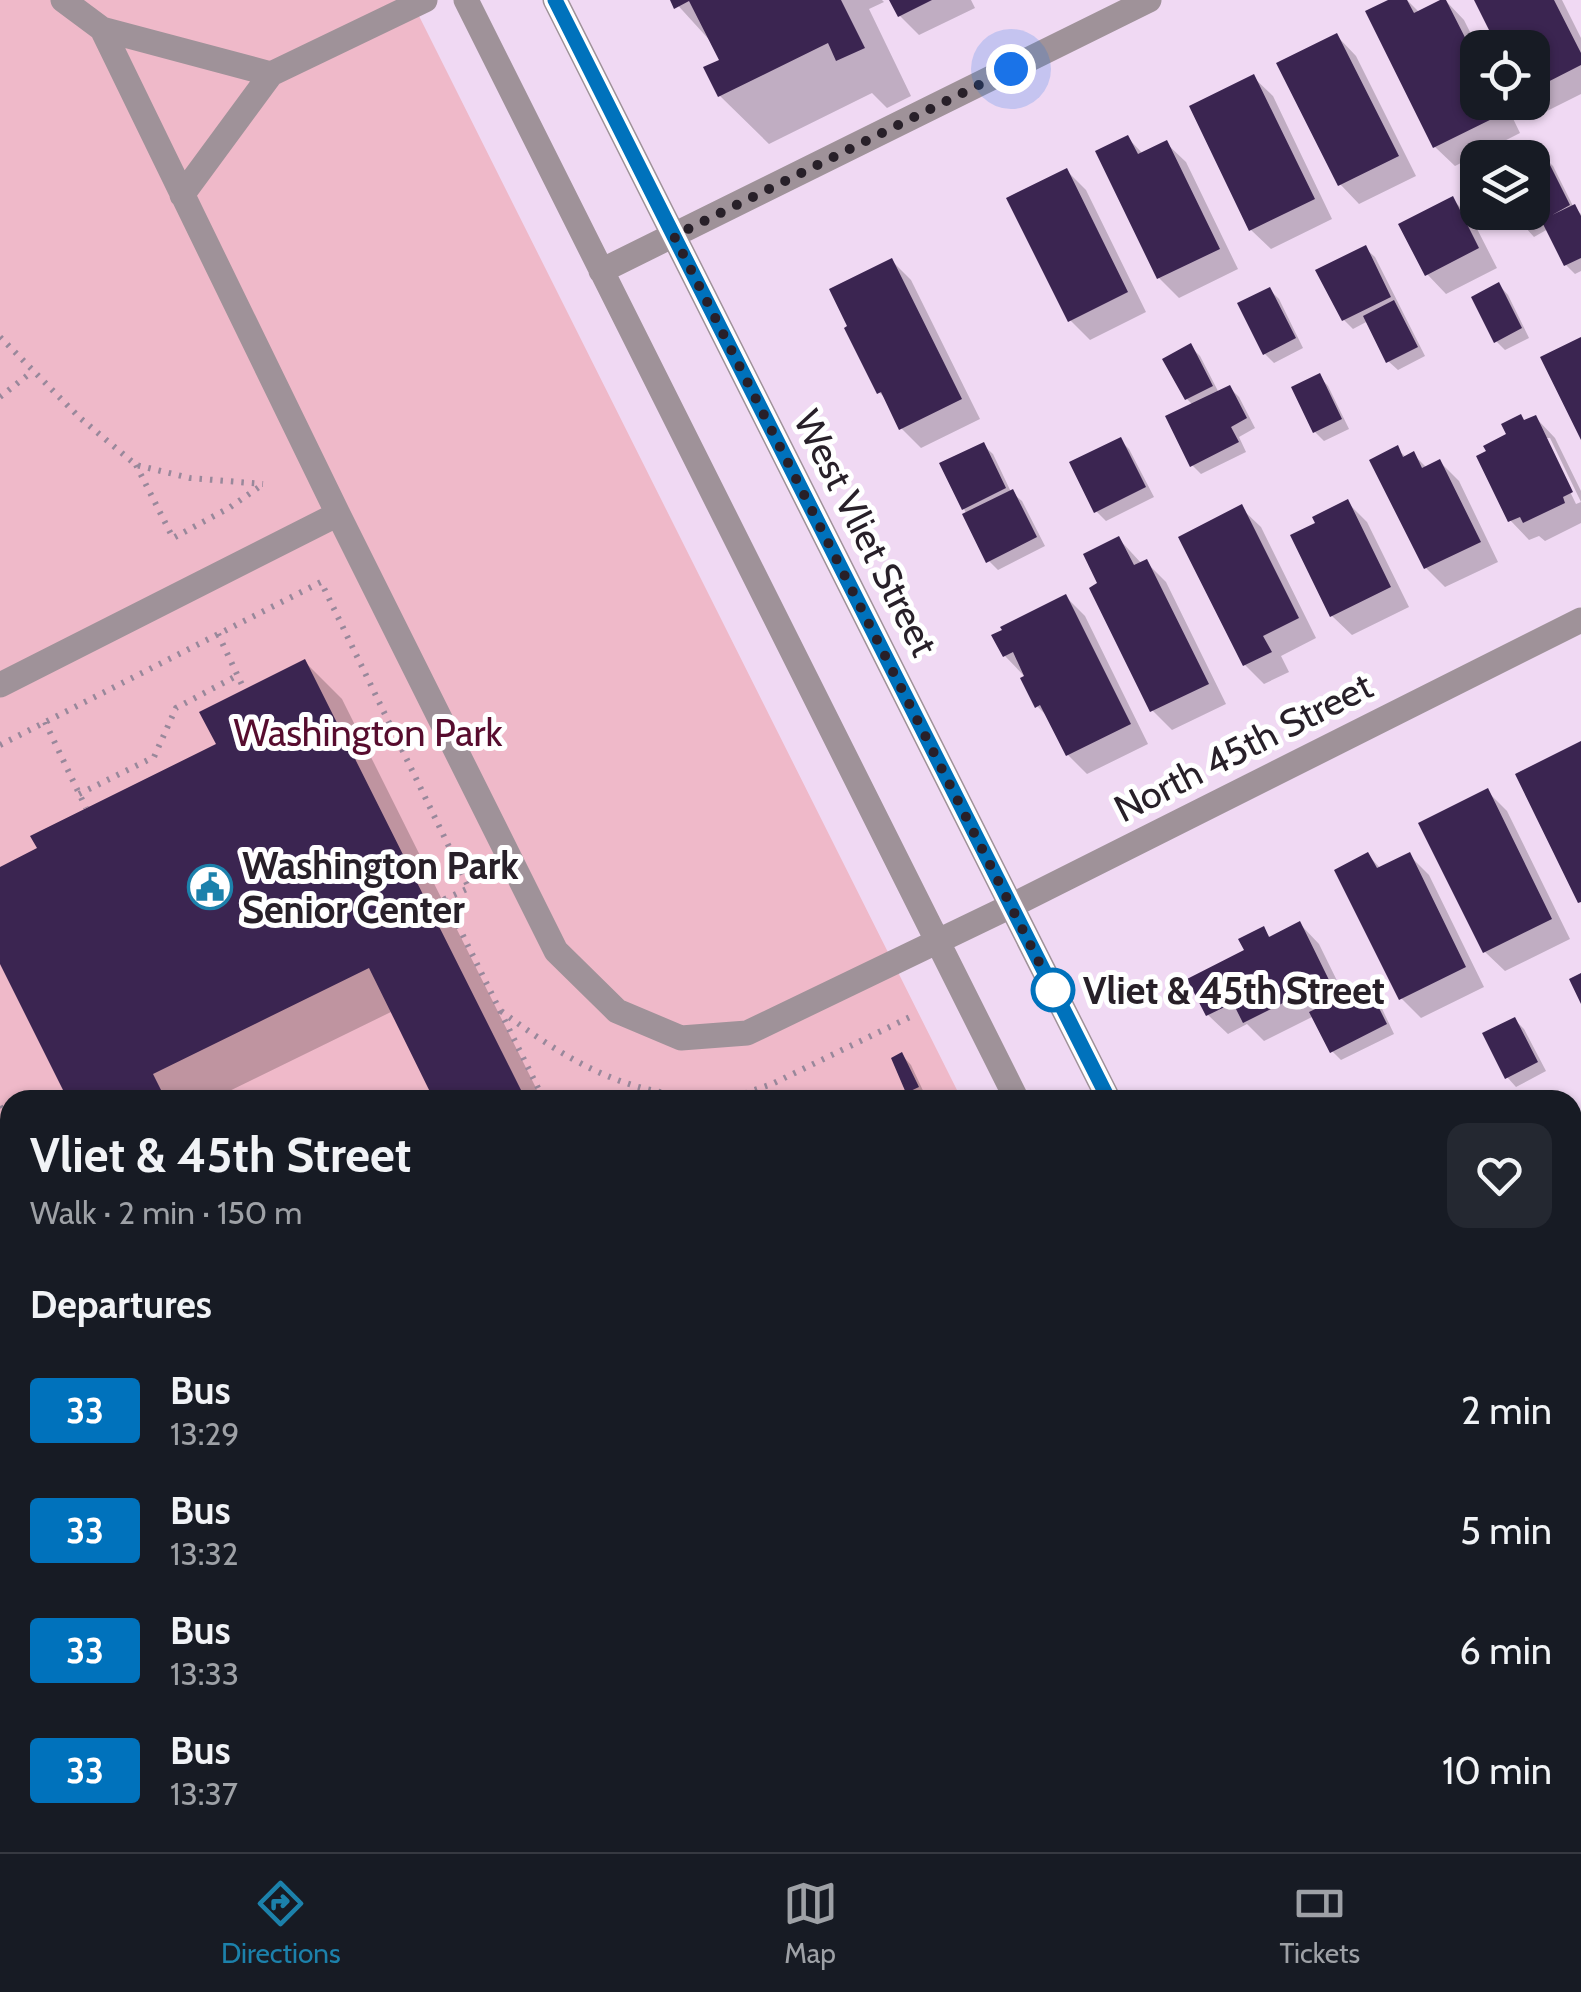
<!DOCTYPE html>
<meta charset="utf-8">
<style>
body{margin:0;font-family:Cabin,sans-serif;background:#242831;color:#f1f3f6;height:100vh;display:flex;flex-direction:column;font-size:38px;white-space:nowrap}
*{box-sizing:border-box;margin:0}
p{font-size:32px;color:#9ea1a6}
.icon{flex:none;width:55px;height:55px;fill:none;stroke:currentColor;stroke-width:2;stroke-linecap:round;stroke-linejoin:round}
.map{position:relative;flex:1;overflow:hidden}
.details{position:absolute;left:0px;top:1090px;width:1582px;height:762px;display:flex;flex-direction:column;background:#171b24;border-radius:30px 30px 0 0;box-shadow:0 2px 8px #0004}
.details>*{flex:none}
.badge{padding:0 20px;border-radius:8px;font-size:35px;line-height:65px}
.tools{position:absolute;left:1460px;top:30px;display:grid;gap:20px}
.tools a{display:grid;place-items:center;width:90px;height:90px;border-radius:20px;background:#171b24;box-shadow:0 2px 8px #0004;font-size:50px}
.you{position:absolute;width:50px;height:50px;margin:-25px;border:8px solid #fff;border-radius:50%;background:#1a73e8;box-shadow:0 0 0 15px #1a73e833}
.map>.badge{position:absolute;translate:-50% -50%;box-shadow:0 0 0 5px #fff}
h2{padding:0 30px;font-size:38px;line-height:90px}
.round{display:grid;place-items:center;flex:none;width:105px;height:105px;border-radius:20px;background:#242831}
.head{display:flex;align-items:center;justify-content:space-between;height:170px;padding:0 30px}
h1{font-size:48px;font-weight:700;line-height:75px}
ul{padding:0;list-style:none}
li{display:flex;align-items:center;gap:30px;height:120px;padding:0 30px}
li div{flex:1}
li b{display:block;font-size:38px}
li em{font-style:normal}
li .badge{min-width:110px;font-weight:700;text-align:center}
.dock{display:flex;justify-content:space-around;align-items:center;height:140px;border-top:2px solid #363941;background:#171b24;font-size:28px;color:#9ea1a6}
.dock a{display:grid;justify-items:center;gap:5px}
.dock .on{color:#1c81ab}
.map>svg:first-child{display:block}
.green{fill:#efb9c9}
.shadow{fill:#0003;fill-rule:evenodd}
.building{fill:#3b2551}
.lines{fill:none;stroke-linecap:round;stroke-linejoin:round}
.path{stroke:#99889b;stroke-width:6;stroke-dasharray:2.5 8;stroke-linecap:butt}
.minor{stroke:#9f9299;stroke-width:25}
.highway{stroke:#523a49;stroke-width:30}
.line-casing{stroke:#fff;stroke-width:22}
.line{stroke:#0072bc;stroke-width:15}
.walk{stroke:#282029;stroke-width:10;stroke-dasharray:0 18}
.stop-dot{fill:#fff;stroke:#0072bc;stroke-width:5}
.labels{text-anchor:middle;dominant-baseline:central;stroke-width:10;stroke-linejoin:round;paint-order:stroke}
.street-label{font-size:38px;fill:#282029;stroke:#fff}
.park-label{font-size:38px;fill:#570c2e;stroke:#fff}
.poi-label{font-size:38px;font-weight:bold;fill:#282029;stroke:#fff;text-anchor:start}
.stop-label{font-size:38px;font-weight:bold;fill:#282029;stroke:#fff;text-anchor:start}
</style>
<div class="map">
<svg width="1581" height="1852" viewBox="0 0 1581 1852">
<rect width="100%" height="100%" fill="#f0d9f3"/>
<!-- green -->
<path class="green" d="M 0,0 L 411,0 L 962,1100 L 10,1100 L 10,1842 L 963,1843 L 937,1852 L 0,1852 Z
M 1581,1602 L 1581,1749 L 1573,1751 L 1573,1603 Z"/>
<!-- shadow -->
<path class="shadow" d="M 673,0 L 882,0 L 884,2 L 869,9 L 911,96 L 887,108 L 872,93 L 769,144 L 720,96 L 722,61 L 714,45 Z
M 892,0 L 971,0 L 975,8 L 919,35 L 900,16 Z
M 1394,0 L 1407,0 L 1420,13 L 1445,0 L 1464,20 L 1478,48 L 1478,102 L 1505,102 L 1520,133 L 1455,166 L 1435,147 Z
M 1477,0 L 1562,0 L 1581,38 L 1581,94 L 1543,113 L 1532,102 L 1532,48 Z
M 1337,36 L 1356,56 L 1416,176 L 1359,204 L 1340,184 Z
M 1253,77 L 1273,96 L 1332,219 L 1271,249 L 1251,230 Z
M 1128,138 L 1143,154 L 1166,143 L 1186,162 L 1238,269 L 1179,298 L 1159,278 L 1098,152 Z
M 1544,157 L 1553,166 L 1573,206 L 1581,214 L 1581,271 L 1575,274 L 1566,265 L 1548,229 L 1534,237 L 1525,227 L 1532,212 Z
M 1067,171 L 1086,190 L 1146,312 L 1090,340 L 1070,320 Z
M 1452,199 L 1472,219 L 1497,268 L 1446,294 L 1427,274 Z
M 1365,248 L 1375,257 L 1425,356 L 1398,370 L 1388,361 L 1368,321 L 1353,329 L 1344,320 Z
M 892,261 L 911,280 L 980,419 L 921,448 L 902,429 L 889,402 L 879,392 Z
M 1499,285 L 1508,295 L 1529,338 L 1505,350 L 1496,341 Z
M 1270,290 L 1279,299 L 1303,348 L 1274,363 L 1265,354 Z
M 1190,346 L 1200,356 L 1219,393 L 1230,388 L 1239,397 L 1255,428 L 1239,437 L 1246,452 L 1201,474 L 1192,465 L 1193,405 L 1187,399 Z
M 1319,376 L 1328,386 L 1349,429 L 1324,441 L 1315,432 Z
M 1536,418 L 1555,438 L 1581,491 L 1581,523 L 1545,541 L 1539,536 L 1529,540 L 1510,520 L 1510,435 ZM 1544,438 L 1550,438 L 1581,502 L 1576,504 Z
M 1120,440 L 1129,449 L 1154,497 L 1106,521 L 1096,511 Z
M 983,445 L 993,454 L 1011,492 L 1022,501 L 1045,546 L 998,570 L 989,561 L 964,509 Z
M 1397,449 L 1407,458 L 1414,455 L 1427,468 L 1440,462 L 1459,481 L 1498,562 L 1445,587 L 1426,568 Z
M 1347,502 L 1367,522 L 1409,607 L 1352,635 L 1332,616 L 1319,524 Z
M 1241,508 L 1261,527 L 1316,638 L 1281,656 L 1289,672 L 1264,684 L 1245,665 Z
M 1119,539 L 1142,564 L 1146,562 L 1166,582 L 1226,704 L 1172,730 L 1153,711 L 1092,589 L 1101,585 Z
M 1066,597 L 1085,616 L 1148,744 L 1087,774 L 1068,755 L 1051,720 L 1037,706 L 1026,678 L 1005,656 Z
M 305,662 L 342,699 L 542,1100 L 437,1100 L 393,1011 L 211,1100 L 70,1100 L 0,958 L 0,870 L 219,745 Z
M 1487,791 L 1507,811 L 1570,939 L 1505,971 L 1485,952 Z
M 1368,855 L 1381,869 L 1409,855 L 1429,875 L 1484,987 L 1421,1018 L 1401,998 Z
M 1300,924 L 1319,944 L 1345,997 L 1367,987 L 1376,996 L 1394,1034 L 1341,1060 L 1332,1051 L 1314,1016 L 1264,1041 L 1247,1024 L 1228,1034 L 1208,1015 L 1263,930 L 1272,939 Z
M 1515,1020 L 1524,1029 L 1546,1071 L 1516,1087 L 1507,1077 Z
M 902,1055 L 911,1065 L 926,1097 L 917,1100 L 909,1091 Z
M 1572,1108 L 1581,1117 L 1579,1175 L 1572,1168 Z"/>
<!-- building -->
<path class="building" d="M 670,0 L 841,0 L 865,48 L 836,61 L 828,43 L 718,97 L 703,67 L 719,60 L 689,1 L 674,9 Z
M 889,0 L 932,0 L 898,17 Z
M 1388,0 L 1407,0 L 1414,13 L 1440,0 L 1446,0 L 1478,63 L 1478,102 L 1497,102 L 1502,114 L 1433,148 L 1365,11 Z
M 1474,0 L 1554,0 L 1581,53 L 1581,65 L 1532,90 L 1532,48 L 1498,48 Z
M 1337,33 L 1399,156 L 1338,186 L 1276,63 Z
M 1254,74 L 1315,199 L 1249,231 L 1189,106 Z
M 1128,135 L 1138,154 L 1167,140 L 1220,249 L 1157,279 L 1095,151 Z
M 1544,153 L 1570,205 L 1552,215 L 1575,204 L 1581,216 L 1581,258 L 1564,266 L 1541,220 L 1523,229 L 1514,212 L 1532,212 L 1532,159 Z
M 1067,168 L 1128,292 L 1068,322 L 1006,198 Z
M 1453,196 L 1479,248 L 1425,276 L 1398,224 Z
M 1366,245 L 1391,297 L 1342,321 L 1315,270 Z
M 892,258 L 962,399 L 899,430 L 881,392 L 877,394 L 844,328 L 847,326 L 829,289 Z
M 1499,282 L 1522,328 L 1494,343 L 1471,297 Z
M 1270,287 L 1296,338 L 1263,355 L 1237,303 Z
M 1394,300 L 1418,347 L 1386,363 L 1363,316 Z
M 1581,337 L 1581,440 L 1540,357 Z
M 1191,343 L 1213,386 L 1185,400 L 1162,359 Z
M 1320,373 L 1342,419 L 1313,433 L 1291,387 Z
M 1230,385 L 1247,418 L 1231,427 L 1239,442 L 1190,467 L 1165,416 Z
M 1521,414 L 1524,420 L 1536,415 L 1573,492 L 1563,497 L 1565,503 L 1523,523 L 1520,517 L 1508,522 L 1476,456 L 1486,451 L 1483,446 L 1506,434 L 1501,424 Z
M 1121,437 L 1146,487 L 1094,513 L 1069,462 Z
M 984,442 L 1006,488 L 962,510 L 939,463 Z
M 1398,445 L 1403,457 L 1414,451 L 1422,468 L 1440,459 L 1481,542 L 1424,569 L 1369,460 Z
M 1013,489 L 1037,537 L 986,563 L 962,514 Z
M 1348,499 L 1391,587 L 1330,617 L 1290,535 L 1315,523 L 1312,517 Z
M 1242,504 L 1299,618 L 1263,636 L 1272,652 L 1243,666 L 1178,537 Z
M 1119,536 L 1134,565 L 1147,559 L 1209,684 L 1150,712 L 1089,588 L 1097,583 L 1083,554 Z
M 1066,594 L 1131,724 L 1066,756 L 1040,705 L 1035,708 L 1020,678 L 1024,676 L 1013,652 L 1003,657 L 991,635 L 1002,630 L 1000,627 Z
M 305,659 L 526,1100 L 434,1100 L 369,968 L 153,1074 L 166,1100 L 68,1100 L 0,964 L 0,867 L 37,848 L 30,836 L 216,744 L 199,712 Z
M 1581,741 L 1581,902 L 1578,903 L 1515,774 Z
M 1488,788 L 1552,919 L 1483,953 L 1418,823 Z
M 1368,852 L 1377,868 L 1410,852 L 1466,967 L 1399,1000 L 1334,870 Z
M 1300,921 L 1329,980 L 1243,1023 L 1233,1003 L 1206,1016 L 1187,979 L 1244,950 L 1238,939 L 1264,926 L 1269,937 Z
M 1581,973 L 1581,1004 L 1569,979 Z
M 1367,984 L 1387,1024 L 1330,1053 L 1309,1012 Z
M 1515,1017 L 1538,1062 L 1505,1079 L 1482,1033 Z
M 902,1052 L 919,1087 L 906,1093 L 891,1058 Z
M 1572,1105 L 1581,1122 L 1581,1161 L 1572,1165 Z
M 1581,1189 L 1581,1332 L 1572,1315 L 1572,1193 Z"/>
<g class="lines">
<!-- path -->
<path class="path" d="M 0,337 L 79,417 L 136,465 L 190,478 L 263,484
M 0,397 L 33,371
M 136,465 L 173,538 L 229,508 L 262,485
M 218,634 L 244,689
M 45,722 L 86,808
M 0,745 L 321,582 L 469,888 L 445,899 L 544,1100
M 79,794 L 154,757 L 176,708 L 238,675
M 430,907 L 445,899
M 501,1011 C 556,1052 611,1088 681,1095 C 701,1097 723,1095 743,1094
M 737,1100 L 743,1094 L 772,1084 L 910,1017
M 0,1106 L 10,1126
M 0,1162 L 10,1157
M 0,1575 L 10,1570
M 353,1842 L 367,1852
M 314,1852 L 315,1842
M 773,1852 L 802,1842"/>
<!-- minor -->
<path class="minor" d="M 63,0 L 102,29 L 338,514 L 556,951 L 617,1011 L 681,1038 L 747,1033 L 1011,906 L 1581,620
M 466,0 L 1017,1100
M 555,0 L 1109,1100
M 102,29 L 271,74
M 182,195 L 271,74 L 425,0
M 601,271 L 1149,0
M 0,685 L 338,514
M 1572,1469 L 1581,1465
M 1390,1842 L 1395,1852
M 1483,1842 L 1487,1852"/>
<!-- highway -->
<path class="highway" d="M 1557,1852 L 1581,1845"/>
</g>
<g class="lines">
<defs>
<path id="line" d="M 555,0 L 1109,1100"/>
</defs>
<!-- line casing -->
<use href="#line" class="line-casing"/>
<!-- line -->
<use href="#line" class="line"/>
<!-- walk -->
<path class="walk" d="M 1011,69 L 674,236 L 1053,990"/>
</g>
<!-- icons -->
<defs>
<symbol id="civic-ring" viewBox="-11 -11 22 22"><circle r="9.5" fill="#fff" stroke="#1c81ab" stroke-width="1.5"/><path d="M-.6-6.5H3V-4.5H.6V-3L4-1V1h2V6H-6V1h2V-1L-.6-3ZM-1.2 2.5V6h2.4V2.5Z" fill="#1c81ab"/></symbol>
</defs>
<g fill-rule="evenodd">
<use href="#civic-ring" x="185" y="862" width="50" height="50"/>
</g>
<!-- markers -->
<circle class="stop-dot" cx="1053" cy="990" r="20"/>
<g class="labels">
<!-- street labels -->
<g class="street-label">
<text transform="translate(866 533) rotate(63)">West Vliet Street</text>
<text transform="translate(1243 747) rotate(-27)">North 45th Street</text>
</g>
<!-- park labels -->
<g class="park-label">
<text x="368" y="732">Washington Park</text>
</g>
<!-- poi labels -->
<g class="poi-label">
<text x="242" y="865">Washington Park<tspan x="242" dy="44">Senior Center</tspan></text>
</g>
<!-- stop labels -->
<g class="stop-label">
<text x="1083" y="990">Vliet &amp; 45th Street</text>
</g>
</g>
</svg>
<div class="tools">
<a><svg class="icon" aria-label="locate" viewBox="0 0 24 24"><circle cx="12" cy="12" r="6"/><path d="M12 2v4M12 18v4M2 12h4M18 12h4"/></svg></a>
<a><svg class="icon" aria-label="layers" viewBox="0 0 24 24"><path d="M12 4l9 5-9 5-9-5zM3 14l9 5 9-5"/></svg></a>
</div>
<div class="you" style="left:1011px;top:69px"></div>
<section class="details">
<div class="head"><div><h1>Vliet &amp; 45th Street</h1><p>Walk · 2 min · 150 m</p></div><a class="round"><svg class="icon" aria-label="heart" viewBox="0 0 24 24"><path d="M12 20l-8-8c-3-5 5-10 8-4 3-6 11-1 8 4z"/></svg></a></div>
<h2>Departures</h2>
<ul>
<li><span class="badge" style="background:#0072bc;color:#fff">33</span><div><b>Bus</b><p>13:29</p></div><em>2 min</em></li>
<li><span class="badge" style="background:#0072bc;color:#fff">33</span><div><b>Bus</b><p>13:32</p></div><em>5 min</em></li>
<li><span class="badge" style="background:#0072bc;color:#fff">33</span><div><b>Bus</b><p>13:33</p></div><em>6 min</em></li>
<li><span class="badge" style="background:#0072bc;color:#fff">33</span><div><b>Bus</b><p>13:37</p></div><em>10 min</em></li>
</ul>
</section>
</div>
<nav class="dock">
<a class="on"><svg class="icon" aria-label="directions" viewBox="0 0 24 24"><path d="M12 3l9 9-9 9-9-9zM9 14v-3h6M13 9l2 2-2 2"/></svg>Directions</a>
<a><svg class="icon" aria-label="map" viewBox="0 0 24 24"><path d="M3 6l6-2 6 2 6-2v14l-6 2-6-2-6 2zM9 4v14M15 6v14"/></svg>Map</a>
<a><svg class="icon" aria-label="tickets" viewBox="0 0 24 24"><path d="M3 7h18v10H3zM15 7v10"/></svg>Tickets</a>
</nav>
